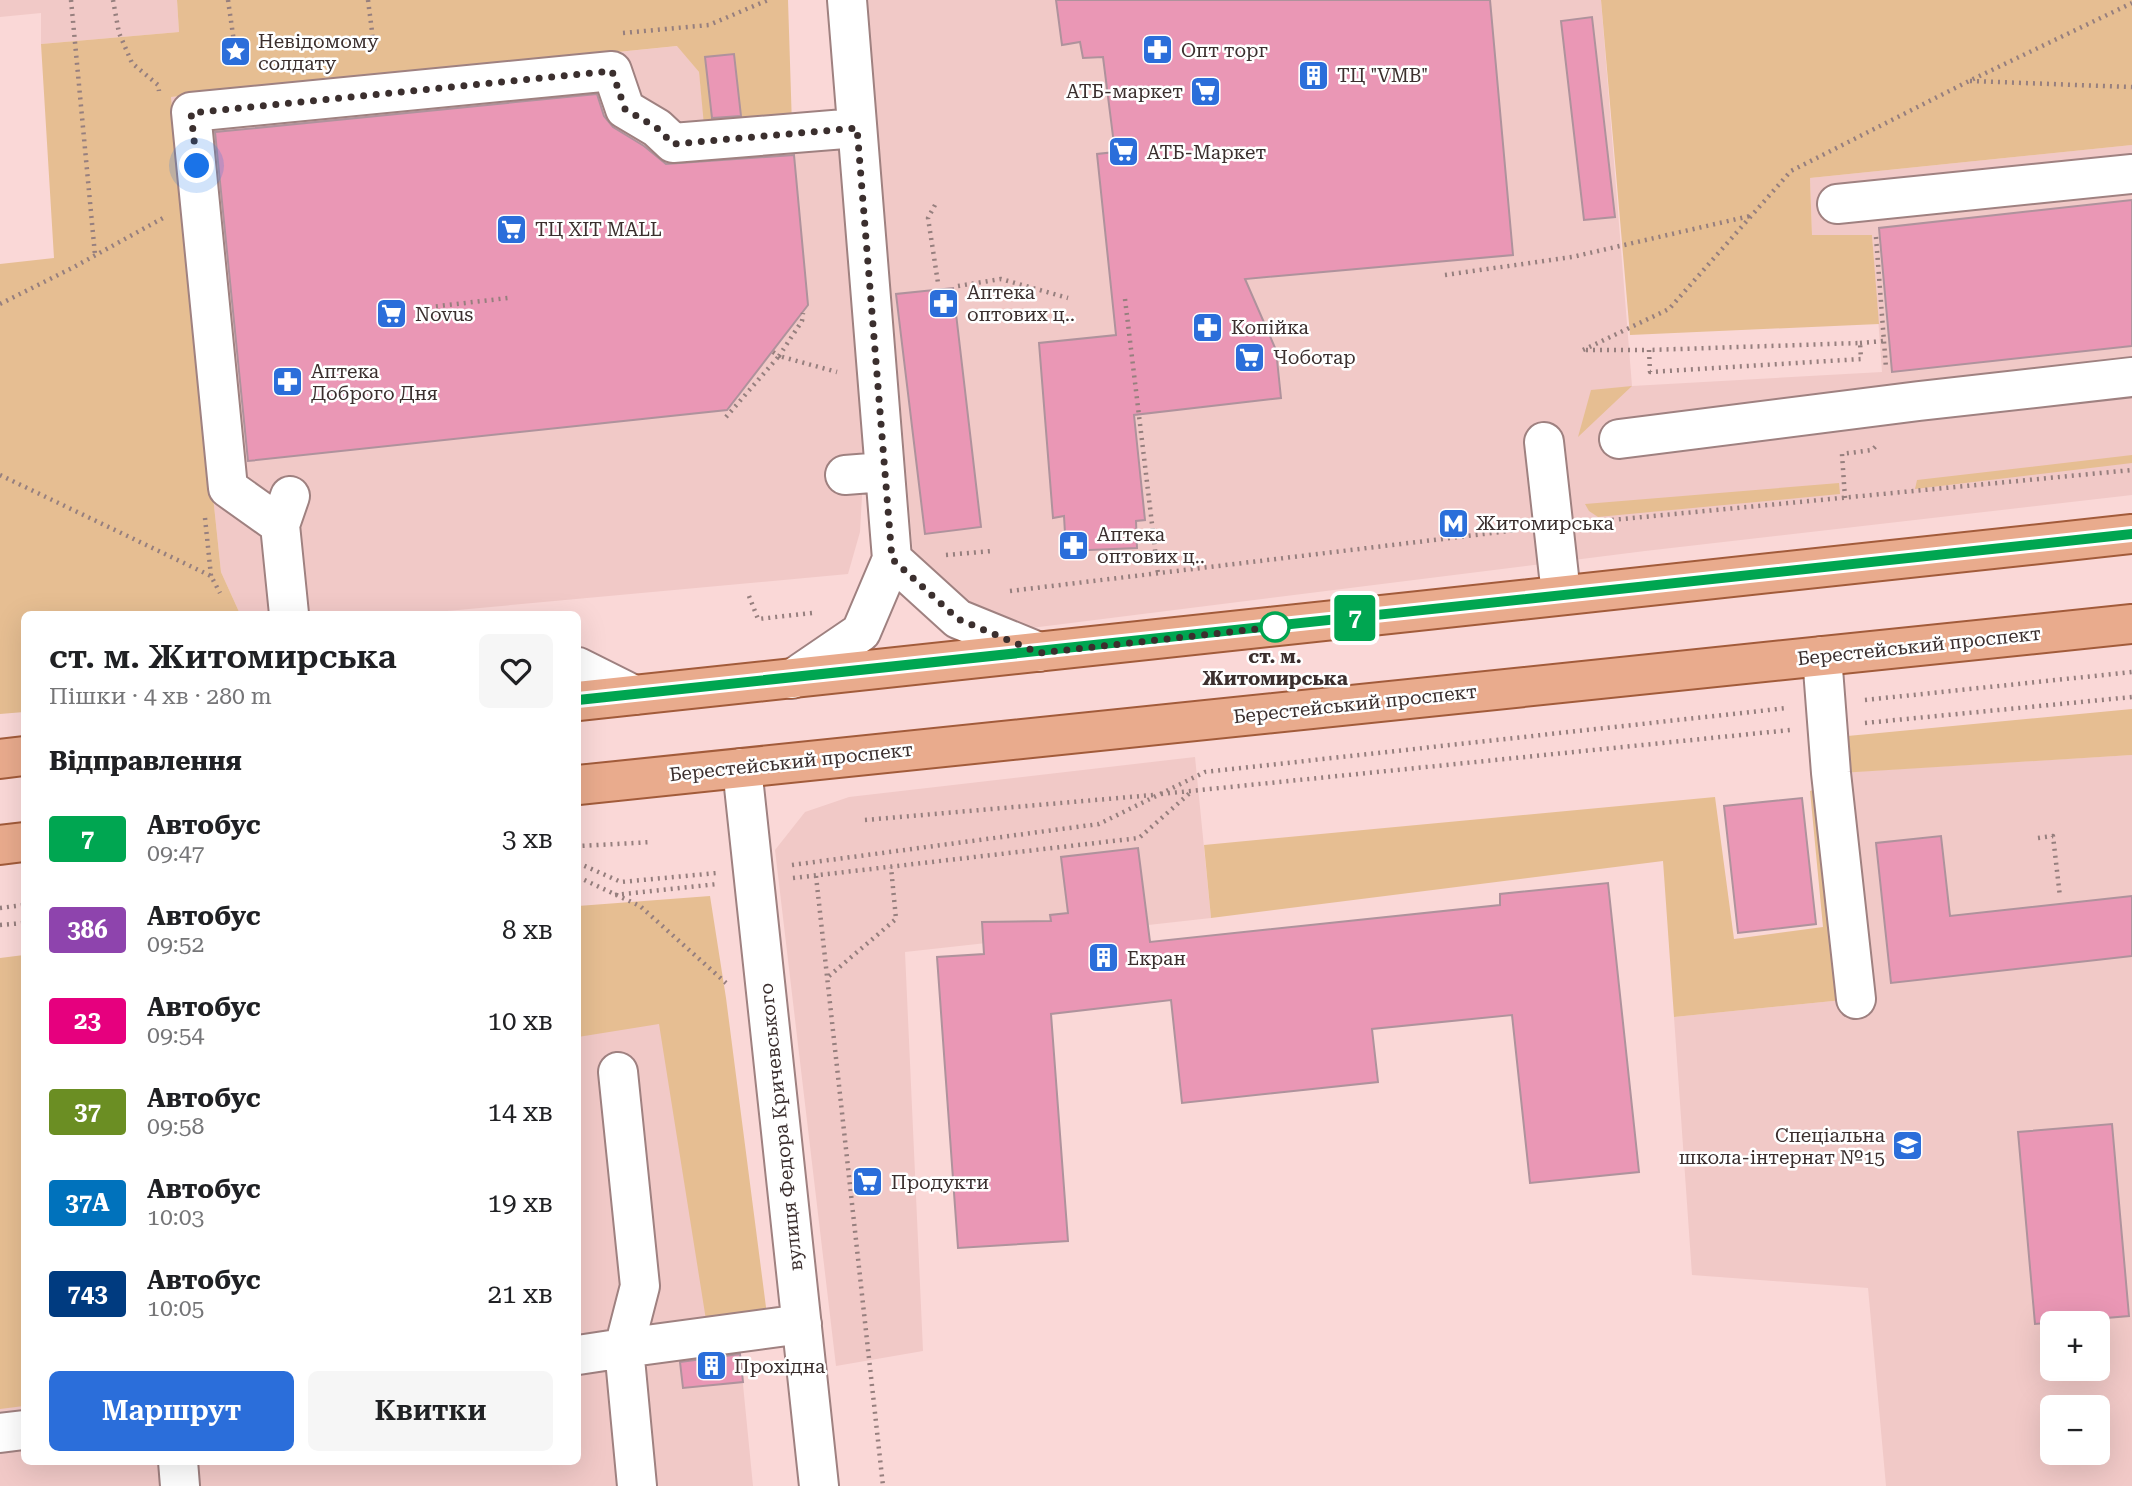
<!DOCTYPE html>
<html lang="uk">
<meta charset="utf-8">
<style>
body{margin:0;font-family:"Roboto Serif",serif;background:#f6f6f6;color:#202124;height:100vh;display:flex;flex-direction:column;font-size:26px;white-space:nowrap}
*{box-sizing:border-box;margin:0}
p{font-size:23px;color:#757577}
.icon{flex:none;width:38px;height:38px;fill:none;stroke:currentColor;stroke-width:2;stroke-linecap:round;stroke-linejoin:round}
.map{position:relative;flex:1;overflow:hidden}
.sheet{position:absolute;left:21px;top:611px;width:560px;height:854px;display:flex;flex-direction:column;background:#fff;border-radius:10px;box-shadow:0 7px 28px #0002}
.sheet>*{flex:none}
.badge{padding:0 14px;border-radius:5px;font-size:24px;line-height:46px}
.buttons{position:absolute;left:2040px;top:1311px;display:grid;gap:14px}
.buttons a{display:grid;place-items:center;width:70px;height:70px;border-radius:10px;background:#fff;box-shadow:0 7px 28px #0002;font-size:35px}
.you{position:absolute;width:35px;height:35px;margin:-18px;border:5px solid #fff;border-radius:50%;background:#1a73e8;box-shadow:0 0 0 10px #1a73e833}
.map>.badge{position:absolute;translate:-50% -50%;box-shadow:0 0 0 4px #fff}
h2{padding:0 28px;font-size:26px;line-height:63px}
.round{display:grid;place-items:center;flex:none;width:74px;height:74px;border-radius:10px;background:#f6f6f6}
.summary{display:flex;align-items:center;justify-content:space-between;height:119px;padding:0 28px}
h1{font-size:33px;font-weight:600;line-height:52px}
.button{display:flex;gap:14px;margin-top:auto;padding:14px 28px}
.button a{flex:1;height:80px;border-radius:10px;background:#2b6eda;color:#fff;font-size:28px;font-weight:600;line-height:80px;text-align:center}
.button a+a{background:#f6f6f6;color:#202124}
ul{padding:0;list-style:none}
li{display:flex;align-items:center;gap:21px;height:91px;padding:0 28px}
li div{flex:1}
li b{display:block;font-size:26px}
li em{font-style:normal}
li .badge{min-width:77px;font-weight:700;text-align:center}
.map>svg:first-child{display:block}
.built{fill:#f1c9c7;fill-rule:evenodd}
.green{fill:#e6be92}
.building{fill:#ea97b5;stroke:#af929c;stroke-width:2}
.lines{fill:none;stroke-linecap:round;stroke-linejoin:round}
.minor-casing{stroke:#9f8180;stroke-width:42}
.major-casing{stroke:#a25b3a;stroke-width:42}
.path{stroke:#967f7e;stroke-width:4.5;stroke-dasharray:2 5;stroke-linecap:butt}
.minor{stroke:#fff;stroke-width:38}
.major{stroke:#e9ab8d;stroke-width:38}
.line-casing{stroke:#fff;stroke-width:16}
.line{stroke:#00a651;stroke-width:10}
.walk{stroke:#3b2f2e;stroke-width:7;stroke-dasharray:0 12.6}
.stop-dot{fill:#fff;stroke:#00a651;stroke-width:3.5}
.labels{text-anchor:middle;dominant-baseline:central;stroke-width:5;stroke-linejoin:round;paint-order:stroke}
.poi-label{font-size:19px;fill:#3b2f2e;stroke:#fff;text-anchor:start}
.street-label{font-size:19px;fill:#3b2f2e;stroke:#fff}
.stop-label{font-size:19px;font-weight:bold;fill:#3b2f2e;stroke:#fff}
</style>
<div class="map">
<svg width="2132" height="1486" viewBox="0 0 2132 1486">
<rect width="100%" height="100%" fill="#fad8d7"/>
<!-- built -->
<path class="built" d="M 0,0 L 177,0 L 179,32 L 41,44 L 41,13 L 0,17 Z
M 867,0 L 1601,0 L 1632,386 L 1882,372 L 1872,235 L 1812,235 L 1810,178 L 2132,145 L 2132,495 L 1645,551 L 1031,628 L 967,604 L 914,566 Z
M 678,46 L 699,72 L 706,136 L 836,123 L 865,442 L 860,532 L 848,574 L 414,614 L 240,614 L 221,572 L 171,97 Z
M 2132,755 L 2132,1486 L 1886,1486 L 1868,1288 L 1692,1275 L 1674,1017 L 1843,1000 L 1831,773 ZM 2053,1323 L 2098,1323 L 2098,1368 L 2053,1368 ZM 2053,1407 L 2098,1407 L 2098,1452 L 2053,1452 Z
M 1195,757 L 1211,918 L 905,952 L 923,1351 L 836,1366 L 775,850 L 805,812 L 849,797 Z
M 686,995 L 739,1344 L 753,1486 L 0,1486 L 0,1078 L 24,1075 L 24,1461 L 578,1461 L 578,1008 Z"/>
<!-- green -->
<path class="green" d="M 177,0 L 788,0 L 792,126 L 705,136 L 699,72 L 677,46 L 171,97 L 221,572 L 240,614 L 24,614 L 24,712 L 0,714 L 0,264 L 54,258 L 41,44 L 179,32 Z
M 1601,0 L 2132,0 L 2132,145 L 1810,178 L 1812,235 L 1872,235 L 1879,324 L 1630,335 Z
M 1632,386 L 1578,437 L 1591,390 Z
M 2132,455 L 2132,463 L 1915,489 L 1917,480 Z
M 1839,483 L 1840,494 L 1598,517 L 1589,511 L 1585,504 Z
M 2132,709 L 2132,755 L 1840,773 L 1837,737 Z
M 1824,786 L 1843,1000 L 1674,1017 L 1663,861 L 1211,918 L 1204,845 L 1715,797 L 1734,939 L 1823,927 L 1810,791 Z
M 710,896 L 726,998 L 767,1315 L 706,1320 L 659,1024 L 578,1037 L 578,906 Z
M 24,955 L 24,1406 L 0,1409 L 0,958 Z"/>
<!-- building -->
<path class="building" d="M 1056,0 L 1490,0 L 1513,255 L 1245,279 L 1276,350 L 1281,398 L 1134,415 L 1145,520 L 1136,521 L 1137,548 L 1066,551 L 1064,516 L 1053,518 L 1039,343 L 1116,335 L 1097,154 L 1115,152 L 1103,57 L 1083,58 L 1080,42 L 1062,45 Z
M 1592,17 L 1615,217 L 1584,220 L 1561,21 Z
M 734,54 L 741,116 L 712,118 L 705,57 Z
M 597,94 L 604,116 L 613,127 L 644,146 L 666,164 L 794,155 L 808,305 L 727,410 L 248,461 L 215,132 Z
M 2132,200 L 2132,346 L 1892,372 L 1879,228 Z
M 953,288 L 981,527 L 925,534 L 896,294 Z
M 1802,798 L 1816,924 L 1738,933 L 1724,806 Z
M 1941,836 L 1950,916 L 2132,896 L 2132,956 L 1891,983 L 1876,843 Z
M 1138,848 L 1150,942 L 1500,905 L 1500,894 L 1608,883 L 1639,1172 L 1530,1183 L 1512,1015 L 1372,1029 L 1378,1082 L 1182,1103 L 1171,1000 L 1051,1014 L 1068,1241 L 958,1248 L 937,957 L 984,954 L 982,922 L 1051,921 L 1050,915 L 1068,913 L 1061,857 Z
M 2112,1124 L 2129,1316 L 2035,1324 L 2018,1132 Z
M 740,1354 L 743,1382 L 683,1388 L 680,1362 Z"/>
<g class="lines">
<defs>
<path id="minor" d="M 1837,204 L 2132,174
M 1619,439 L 1919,401 L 2132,377
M 1544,442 L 1561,594
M 845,475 L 884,472
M 280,525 L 228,488 L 191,112 L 612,71 L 625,109 L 657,128 L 673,143 L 857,128
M 892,559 L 958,619 L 1039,652
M 289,614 L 280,525 L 290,496
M 1822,656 L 1831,773 L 1856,999
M 578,667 L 634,695
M 792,679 L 861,632 L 892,559 L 847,0
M 742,768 L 819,1486
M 618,1072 L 640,1286 L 624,1348 L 802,1324
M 578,1355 L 624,1348 L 637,1486
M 0,1433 L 24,1430
M 178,1461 L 180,1486"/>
<path id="major" d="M 578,701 C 1096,648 1614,588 2132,534
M 0,759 L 24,756
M 578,785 L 2132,624
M 0,845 L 24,842"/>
</defs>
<!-- minor casing -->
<use href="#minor" class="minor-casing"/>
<!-- major casing -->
<use href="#major" class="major-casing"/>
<!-- path -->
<path class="path" d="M 71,0 L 95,255
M 113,0 L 119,33 L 132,63 L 158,85 L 159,91
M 228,0 L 234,42
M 368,0 L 375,55
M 623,33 L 709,25 L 768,0
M 1970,81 L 2132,87
M 935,205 L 928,218 L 938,283
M 1876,237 L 1886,368
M 1445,275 L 1572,257 L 1750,216
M 958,286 L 1001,279 L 1068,298
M 1125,299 L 1158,574
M 0,304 L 74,267 L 163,218
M 422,308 L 508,298
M 1860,343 L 1884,341
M 1583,350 L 1669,309 L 1791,171 L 1969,81 L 2132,3
M 1586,350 L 1649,350 L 1650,372 L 1861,359 L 1860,343 L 1649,350
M 773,352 L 779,356 L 802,321 L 803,313
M 726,417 L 779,356 L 837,372
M 0,475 L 211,576 L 220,593
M 1845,498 L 1842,454 L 1872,450 L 1876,446
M 205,518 L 211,576
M 1591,522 L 2132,470
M 946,555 L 992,551
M 1010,591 L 1517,530
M 749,596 L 758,619 L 812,613
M 1865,700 L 2132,672
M 1865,723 L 2132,697
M 1161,794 L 1790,730
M 865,820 L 1153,795
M 2038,838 L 2053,836 L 2060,897
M 578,850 L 580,846 L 652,842
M 578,863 L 621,882 L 717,873
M 792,865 L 1099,824 L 1205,772 L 1787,708
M 816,876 L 883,1486
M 578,877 L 640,906 L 726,983
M 793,878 L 1139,838 L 1191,792
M 615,895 L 718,884
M 0,908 L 24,905
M 0,925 L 24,923
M 829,976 L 896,919 L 891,867"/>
<!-- minor -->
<use href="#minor" class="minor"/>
<!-- major -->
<use href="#major" class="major"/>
</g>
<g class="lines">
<defs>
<path id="line" d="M 578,700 C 1096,648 1614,587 2132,534"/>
</defs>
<!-- line casing -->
<use href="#line" class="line-casing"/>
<!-- line -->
<use href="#line" class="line"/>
<!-- walk -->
<path class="walk" d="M 197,166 L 191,113 L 612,71 L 625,109 L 657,128 L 673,144 L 857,128 L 892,559 L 958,619 L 1039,653 L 1275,627"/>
</g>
<!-- icons -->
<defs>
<symbol id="pharmacy-square" viewBox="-11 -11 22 22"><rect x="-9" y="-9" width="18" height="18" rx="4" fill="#2b6eda" stroke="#fff"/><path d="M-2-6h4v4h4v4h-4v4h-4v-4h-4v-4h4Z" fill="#fff"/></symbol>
<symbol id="sight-square" viewBox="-11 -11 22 22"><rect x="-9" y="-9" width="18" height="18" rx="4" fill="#2b6eda" stroke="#fff"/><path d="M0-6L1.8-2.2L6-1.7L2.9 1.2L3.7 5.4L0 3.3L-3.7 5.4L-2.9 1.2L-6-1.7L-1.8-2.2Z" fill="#fff"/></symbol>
<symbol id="building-square" viewBox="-11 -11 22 22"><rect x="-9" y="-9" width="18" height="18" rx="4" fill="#2b6eda" stroke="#fff"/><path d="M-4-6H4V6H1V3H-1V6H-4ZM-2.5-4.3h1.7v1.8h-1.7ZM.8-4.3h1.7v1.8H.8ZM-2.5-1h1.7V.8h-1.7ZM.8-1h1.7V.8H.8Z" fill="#fff"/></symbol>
<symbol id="supermarket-square" viewBox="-11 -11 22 22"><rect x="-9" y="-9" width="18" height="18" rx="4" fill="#2b6eda" stroke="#fff"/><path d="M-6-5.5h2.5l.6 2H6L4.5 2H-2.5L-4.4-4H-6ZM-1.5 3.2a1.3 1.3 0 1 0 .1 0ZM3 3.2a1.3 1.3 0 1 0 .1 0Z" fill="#fff"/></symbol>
<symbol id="metro-square" viewBox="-11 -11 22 22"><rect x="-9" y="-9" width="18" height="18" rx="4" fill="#2b6eda" stroke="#fff"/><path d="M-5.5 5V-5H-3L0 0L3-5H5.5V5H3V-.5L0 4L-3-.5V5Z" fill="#fff"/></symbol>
<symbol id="school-square" viewBox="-11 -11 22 22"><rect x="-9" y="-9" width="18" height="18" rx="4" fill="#2b6eda" stroke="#fff"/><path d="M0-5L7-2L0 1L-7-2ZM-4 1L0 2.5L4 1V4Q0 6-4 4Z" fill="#fff"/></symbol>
</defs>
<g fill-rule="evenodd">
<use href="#pharmacy-square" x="1140" y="32" width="35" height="35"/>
<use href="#sight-square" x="218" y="34" width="35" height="35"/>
<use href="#building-square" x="1296" y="58" width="35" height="35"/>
<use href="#supermarket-square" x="1188" y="74" width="35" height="35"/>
<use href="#supermarket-square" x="1106" y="134" width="35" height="35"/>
<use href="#supermarket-square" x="494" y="212" width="35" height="35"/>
<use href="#pharmacy-square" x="926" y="286" width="35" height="35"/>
<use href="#supermarket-square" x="374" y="296" width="35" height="35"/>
<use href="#pharmacy-square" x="1190" y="310" width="35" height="35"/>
<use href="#supermarket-square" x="1232" y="340" width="35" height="35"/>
<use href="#pharmacy-square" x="270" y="364" width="35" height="35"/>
<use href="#metro-square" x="1436" y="506" width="35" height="35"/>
<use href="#pharmacy-square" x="1056" y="528" width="35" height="35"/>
<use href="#building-square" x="1086" y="940" width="35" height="35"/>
<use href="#school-square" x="1890" y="1128" width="35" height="35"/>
<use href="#supermarket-square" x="850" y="1164" width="35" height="35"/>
<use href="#building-square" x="694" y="1348" width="35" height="35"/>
</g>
<!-- markers -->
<circle class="stop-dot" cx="1275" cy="627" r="14"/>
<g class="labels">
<!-- poi labels -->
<g class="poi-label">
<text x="258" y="41">Невідомому<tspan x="258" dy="22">солдату</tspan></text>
<text x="1181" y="50">Опт торг</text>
<text x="1337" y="75">ТЦ "VMB"</text>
<text x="1183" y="91" text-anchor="end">АТБ-маркет</text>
<text x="1147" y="152">АТБ-Маркет</text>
<text x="535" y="229">ТЦ ХІТ MALL</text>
<text x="967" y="292">Аптека<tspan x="967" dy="22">оптових ц..</tspan></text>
<text x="415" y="314">Novus</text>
<text x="1231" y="327">Копійка</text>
<text x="1273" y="357">Чоботар</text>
<text x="311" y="371">Аптека<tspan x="311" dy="22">Доброго Дня</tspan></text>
<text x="1476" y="523">Житомирська</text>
<text x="1097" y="534">Аптека<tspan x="1097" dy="22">оптових ц‥</tspan></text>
<text x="1127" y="958">Екран</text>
<text x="1885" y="1135" text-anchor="end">Спеціальна<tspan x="1885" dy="22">школа-інтернат №15</tspan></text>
<text x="891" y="1182">Продукти</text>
<text x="734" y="1366">Прохідна</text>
</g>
<!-- street labels -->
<g class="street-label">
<text transform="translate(1919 646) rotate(-6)">Берестейський проспект</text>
<text transform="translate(1355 704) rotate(-6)">Берестейський проспект</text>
<text transform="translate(791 762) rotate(-6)">Берестейський проспект</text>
<text transform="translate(781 1127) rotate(-96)">вулиця Федора Кричевського</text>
</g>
<!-- stop labels -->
<g class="stop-label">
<text x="1275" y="656">ст. м.<tspan x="1275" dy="22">Житомирська</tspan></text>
</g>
</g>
</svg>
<div class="buttons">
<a>+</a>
<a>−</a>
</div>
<div class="you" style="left:197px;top:166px"></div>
<b class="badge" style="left:1355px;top:618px;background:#00a651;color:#fff">7</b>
<section class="sheet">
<div class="summary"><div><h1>ст. м. Житомирська</h1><p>Пішки · 4 хв · 280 m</p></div><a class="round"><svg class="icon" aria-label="heart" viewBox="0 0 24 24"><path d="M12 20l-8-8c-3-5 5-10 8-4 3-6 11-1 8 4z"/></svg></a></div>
<h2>Відправлення</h2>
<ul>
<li><span class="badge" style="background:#00a651;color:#fff">7</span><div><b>Автобус</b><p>09:47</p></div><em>3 хв</em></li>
<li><span class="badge" style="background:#8e44ad;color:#fff">386</span><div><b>Автобус</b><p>09:52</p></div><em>8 хв</em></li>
<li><span class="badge" style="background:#e6007e;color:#fff">23</span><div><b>Автобус</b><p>09:54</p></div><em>10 хв</em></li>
<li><span class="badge" style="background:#6b8e23;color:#fff">37</span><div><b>Автобус</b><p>09:58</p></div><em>14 хв</em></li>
<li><span class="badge" style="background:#0072bc;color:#fff">37А</span><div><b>Автобус</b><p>10:03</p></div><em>19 хв</em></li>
<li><span class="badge" style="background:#003b80;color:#fff">743</span><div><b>Автобус</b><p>10:05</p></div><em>21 хв</em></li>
</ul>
<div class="button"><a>Маршрут</a><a>Квитки</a></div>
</section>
</div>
